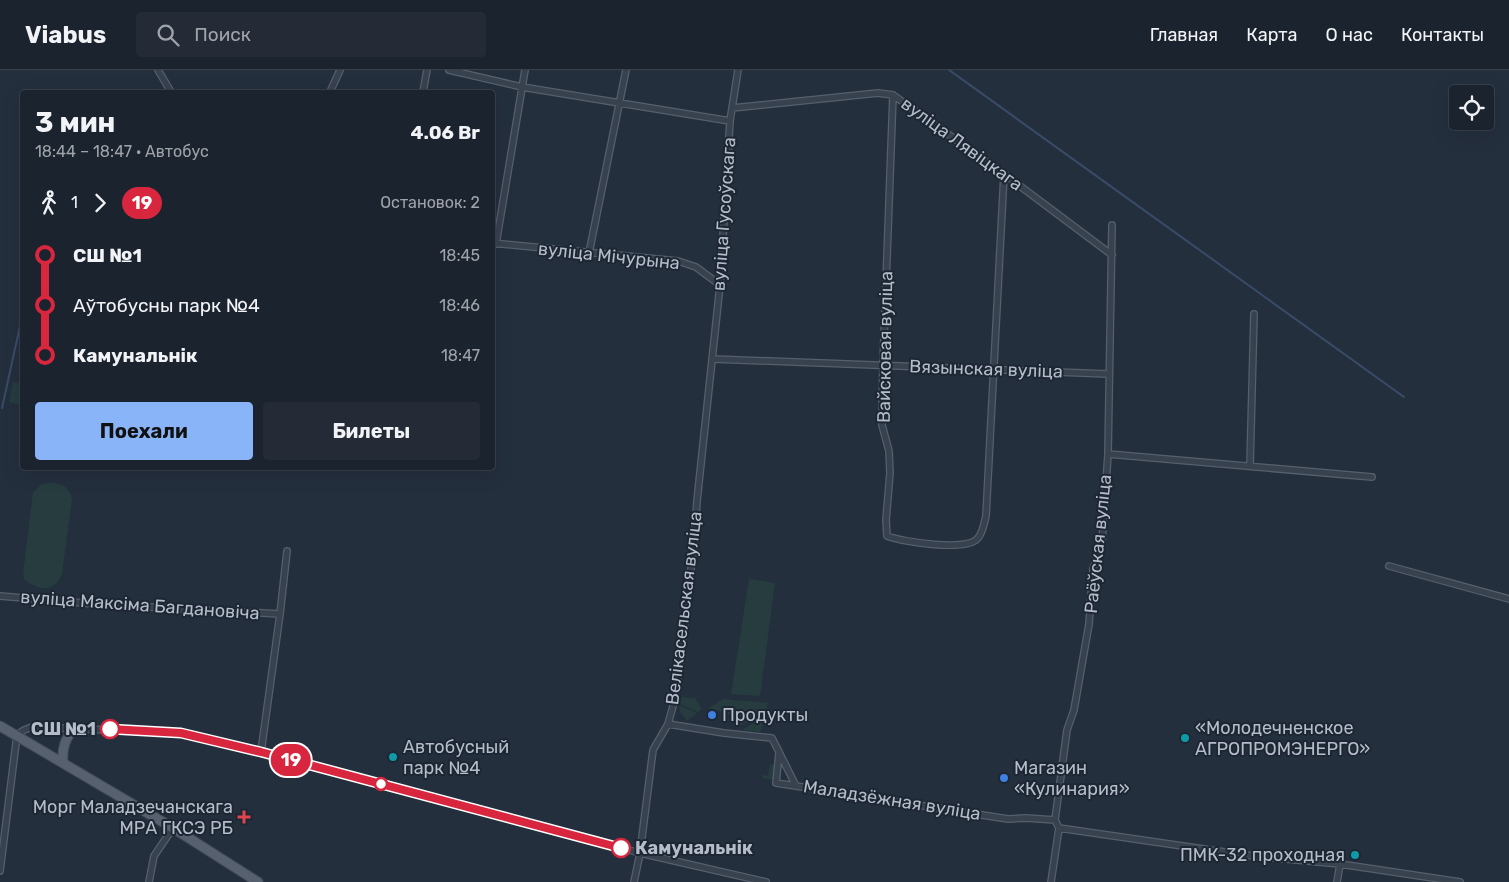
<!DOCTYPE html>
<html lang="ru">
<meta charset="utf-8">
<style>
body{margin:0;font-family:Rubik,sans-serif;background:#242b36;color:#f1f3f6;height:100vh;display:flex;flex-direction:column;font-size:19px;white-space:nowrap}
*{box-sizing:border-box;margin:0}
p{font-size:16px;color:#a0a4aa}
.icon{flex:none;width:28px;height:28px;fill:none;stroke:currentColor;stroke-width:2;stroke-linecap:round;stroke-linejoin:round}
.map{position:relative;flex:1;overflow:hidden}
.drawer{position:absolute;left:20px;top:20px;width:475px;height:380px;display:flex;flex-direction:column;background:#1b232e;border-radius:5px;box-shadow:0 5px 20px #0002,0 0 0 1px #39404a}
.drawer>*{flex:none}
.badge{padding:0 10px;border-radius:16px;font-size:18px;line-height:32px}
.buttons{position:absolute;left:1449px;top:15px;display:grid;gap:10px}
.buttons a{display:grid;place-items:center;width:45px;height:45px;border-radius:5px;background:#1b232e;box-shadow:0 5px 20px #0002,0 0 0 1px #39404a;font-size:25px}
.map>.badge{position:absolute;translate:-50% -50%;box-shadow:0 0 0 2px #fff}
.legs{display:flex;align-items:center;gap:8px;height:55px;padding:0 15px;font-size:16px}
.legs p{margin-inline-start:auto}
.headline{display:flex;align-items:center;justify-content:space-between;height:85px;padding:0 15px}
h1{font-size:28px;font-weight:700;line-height:38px}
.cta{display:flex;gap:10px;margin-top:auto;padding:10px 15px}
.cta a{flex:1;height:58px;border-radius:5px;background:#8ab4f8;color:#111;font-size:20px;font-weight:700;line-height:58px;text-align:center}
.cta a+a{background:#242b36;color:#f1f3f6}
ul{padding:0 15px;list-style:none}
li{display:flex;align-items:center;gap:18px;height:50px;font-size:19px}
li i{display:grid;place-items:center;width:8px;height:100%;margin:0 6px;background:currentColor}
li i::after{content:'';width:12px;height:12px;margin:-6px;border:4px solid;border-radius:50%;background:#1b232e}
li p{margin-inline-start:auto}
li:first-child i{background:linear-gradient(#0000 50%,currentColor 0)}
li:last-child i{background:linear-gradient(currentColor 50%,#0000 0)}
header{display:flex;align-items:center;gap:30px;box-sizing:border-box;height:70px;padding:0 25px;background:#1b232e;border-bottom:1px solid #39404a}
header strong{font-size:24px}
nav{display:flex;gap:28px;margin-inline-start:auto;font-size:18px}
.search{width:350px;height:45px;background:#242b36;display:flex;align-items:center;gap:12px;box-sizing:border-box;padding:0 18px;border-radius:5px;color:#a0a4aa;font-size:19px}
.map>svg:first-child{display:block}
.green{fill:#263c3f}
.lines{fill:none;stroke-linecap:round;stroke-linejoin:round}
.stream{stroke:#394c67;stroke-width:2}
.street-casing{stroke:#565f6c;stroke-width:8}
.primary-casing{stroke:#414a57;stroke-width:11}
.street{stroke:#38414e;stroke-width:5.5}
.primary{stroke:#56606e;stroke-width:9}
.line-1-casing{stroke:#fff;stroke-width:11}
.line-1{stroke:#d7263d;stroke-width:8}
.shop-dot{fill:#3f7fe0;stroke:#1d2633;stroke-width:2}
.stop-1-dot{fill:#fff;stroke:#d7263d;stroke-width:2.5}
.culture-dot{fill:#0f9aa8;stroke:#1d2633;stroke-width:2}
.health-dot{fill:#e0444e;stroke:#1d2633;stroke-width:2}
.labels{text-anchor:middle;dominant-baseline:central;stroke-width:4;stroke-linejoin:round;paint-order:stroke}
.street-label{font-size:18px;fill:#b4bcc9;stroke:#1d2633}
.poi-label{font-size:18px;fill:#b4bcc9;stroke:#1d2633;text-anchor:start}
.stop-label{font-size:18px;font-weight:bold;fill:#b4bcc9;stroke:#1d2633;text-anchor:end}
</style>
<header>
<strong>Viabus</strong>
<div class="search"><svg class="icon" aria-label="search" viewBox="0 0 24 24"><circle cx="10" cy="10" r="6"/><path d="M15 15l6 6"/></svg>Поиск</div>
<nav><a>Главная</a><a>Карта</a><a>О нас</a><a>Контакты</a></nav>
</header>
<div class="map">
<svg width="1509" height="812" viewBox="0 0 1509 812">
<rect width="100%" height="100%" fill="#242f3e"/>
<!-- green -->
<path class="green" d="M 13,312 L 22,314 L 22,335 L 9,332 Z
M 50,412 C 62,414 69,416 72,429 L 62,504 C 54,524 38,520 24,509 L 23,504 L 33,422 L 42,414 Z
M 749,509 L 775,513 L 760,626 L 731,624 Z
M 680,627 L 695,628 L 702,639 L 698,642 L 680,634 Z
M 723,629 L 768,633 L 766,642 L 737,657 L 732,645 L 709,638 Z
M 679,635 L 697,643 L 687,651 L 680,642 Z
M 766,645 L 760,662 L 742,660 Z
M 770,694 L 775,695 L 773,710 L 762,708 L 762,705 L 768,706 Z"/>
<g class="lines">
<!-- stream -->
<path class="stream" d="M 949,0 L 1404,327
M 2,338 L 22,247"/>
<defs>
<path id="street" d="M 158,0 L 171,22
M 449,0 L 522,17 L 730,51
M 330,22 L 340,0
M 423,22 L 427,0
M 893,25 L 883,295 L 882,355 L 889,381 L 890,403 L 886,450 L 887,466 C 903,472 967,482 978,468 C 983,462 984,454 986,446 L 1004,104
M 732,38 L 878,23 L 893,25 L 1004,104 L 1112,185
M 492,173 L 678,191 L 696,197 L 720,215
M 496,174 L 525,0
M 589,183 L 626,0
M 713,289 L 1109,304
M 1108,384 L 1372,407
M 1250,396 L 1254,244
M 1389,496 L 1509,529
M 0,526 L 95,534 L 280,544 L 261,682
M 280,544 L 287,481
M 668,654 L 724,663 L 772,668 L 796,716 L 1008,749 L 1026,748 L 1055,750
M 779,683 L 776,713 L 796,716
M 1059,758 L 1055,750 L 1067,660 L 1074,640 L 1089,554 L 1093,499 L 1102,473 L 1108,384 L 1112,155
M 1059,758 L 1245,785 L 1340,794 L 1460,812
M 0,801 L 17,665 L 24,660 L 32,657 L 181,663 L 261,682 L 640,783 L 766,812
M 149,812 L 154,786 L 173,758
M 634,812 L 640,783 L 653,680 L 668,654 L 675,629 L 681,585 L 694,473 L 697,431 L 720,215 L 730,51 L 738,0
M 1051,812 L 1059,758
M 1337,812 L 1340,794"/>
<path id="primary" d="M 0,656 L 173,758 L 258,812
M 63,692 C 62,678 65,669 74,658"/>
</defs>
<!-- street casing -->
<use href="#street" class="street-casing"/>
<!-- primary casing -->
<use href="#primary" class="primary-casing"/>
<!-- street -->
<use href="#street" class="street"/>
<!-- primary -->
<use href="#primary" class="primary"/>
</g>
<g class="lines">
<defs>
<path id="line-1" d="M 110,659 L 181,663 L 261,682 L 621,778"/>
</defs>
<!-- line-1 casing -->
<use href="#line-1" class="line-1-casing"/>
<!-- line-1 -->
<use href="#line-1" class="line-1"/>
</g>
<!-- markers -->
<g class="shop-dot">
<circle cx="712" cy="645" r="5"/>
<circle cx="1004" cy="708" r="5"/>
</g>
<g class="stop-1-dot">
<circle cx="110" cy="659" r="9"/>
<circle cx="381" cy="714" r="6"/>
<circle cx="621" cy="778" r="9"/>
</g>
<g class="culture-dot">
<circle cx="1185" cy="668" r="5"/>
<circle cx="393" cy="687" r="5"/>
<circle cx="1355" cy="785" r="5"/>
</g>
<path class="health-dot" d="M241.5 739.5h5v5h5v5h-5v5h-5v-5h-5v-5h5z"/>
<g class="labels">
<!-- street labels -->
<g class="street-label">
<text transform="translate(962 74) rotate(36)">вуліца Лявіцкага</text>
<text transform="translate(724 144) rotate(-86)">вуліца Гусоўскага</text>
<text transform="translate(609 186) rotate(6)">вуліца Мічурына</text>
<text transform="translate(885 277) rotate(-89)">Вайсковая вуліца</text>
<text transform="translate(986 299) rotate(2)">Вязынская вуліца</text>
<text transform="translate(1098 474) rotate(-84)">Раёўская вуліца</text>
<text transform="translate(140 535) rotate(4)">вуліца Максіма Багдановіча</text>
<text transform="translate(684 538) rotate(-83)">Велікасельская вуліца</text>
<text transform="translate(892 730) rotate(9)">Маладзёжная вуліца</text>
</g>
<!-- poi labels -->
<g class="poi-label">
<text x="722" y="645">Продукты</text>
<text x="1195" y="658">«Молодечненское<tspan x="1195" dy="21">АГРОПРОМЭНЕРГО»</tspan></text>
<text x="403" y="677">Автобусный<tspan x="403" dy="21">парк №4</tspan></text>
<text x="1014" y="698">Магазин<tspan x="1014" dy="21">«Кулинария»</tspan></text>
<text x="233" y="737" text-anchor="end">Морг Маладзечанскага<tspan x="233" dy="21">МРА ГКСЭ РБ</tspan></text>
<text x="1345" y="785" text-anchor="end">ПМК-32 проходная</text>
</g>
<!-- stop labels -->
<g class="stop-label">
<text x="96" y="659">СШ №1</text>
<text x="635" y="778" text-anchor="start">Камунальнік</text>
</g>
</g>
</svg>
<div class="buttons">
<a><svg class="icon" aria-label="locate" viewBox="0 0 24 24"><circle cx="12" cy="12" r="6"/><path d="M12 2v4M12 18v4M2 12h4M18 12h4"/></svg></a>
</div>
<b class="badge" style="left:291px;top:690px;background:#d7263d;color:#fff">19</b>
<section class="drawer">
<div class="headline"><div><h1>3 мин</h1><p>18:44 – 18:47 · Автобус</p></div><b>4.06 Br</b></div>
<div class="legs"><svg class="icon" aria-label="walk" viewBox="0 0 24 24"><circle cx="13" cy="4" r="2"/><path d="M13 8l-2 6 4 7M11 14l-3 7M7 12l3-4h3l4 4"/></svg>1<svg class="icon" aria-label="forward" viewBox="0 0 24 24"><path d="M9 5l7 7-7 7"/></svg><b class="badge" style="background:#d7263d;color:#fff">19</b><p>Остановок: 2</p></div>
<ul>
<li><i style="color:#d7263d"></i><b>СШ №1</b><p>18:45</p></li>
<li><i style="color:#d7263d"></i><span>Аўтобусны парк №4</span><p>18:46</p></li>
<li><i style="color:#d7263d"></i><b>Камунальнік</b><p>18:47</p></li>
</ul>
<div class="cta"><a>Поехали</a><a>Билеты</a></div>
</section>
</div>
